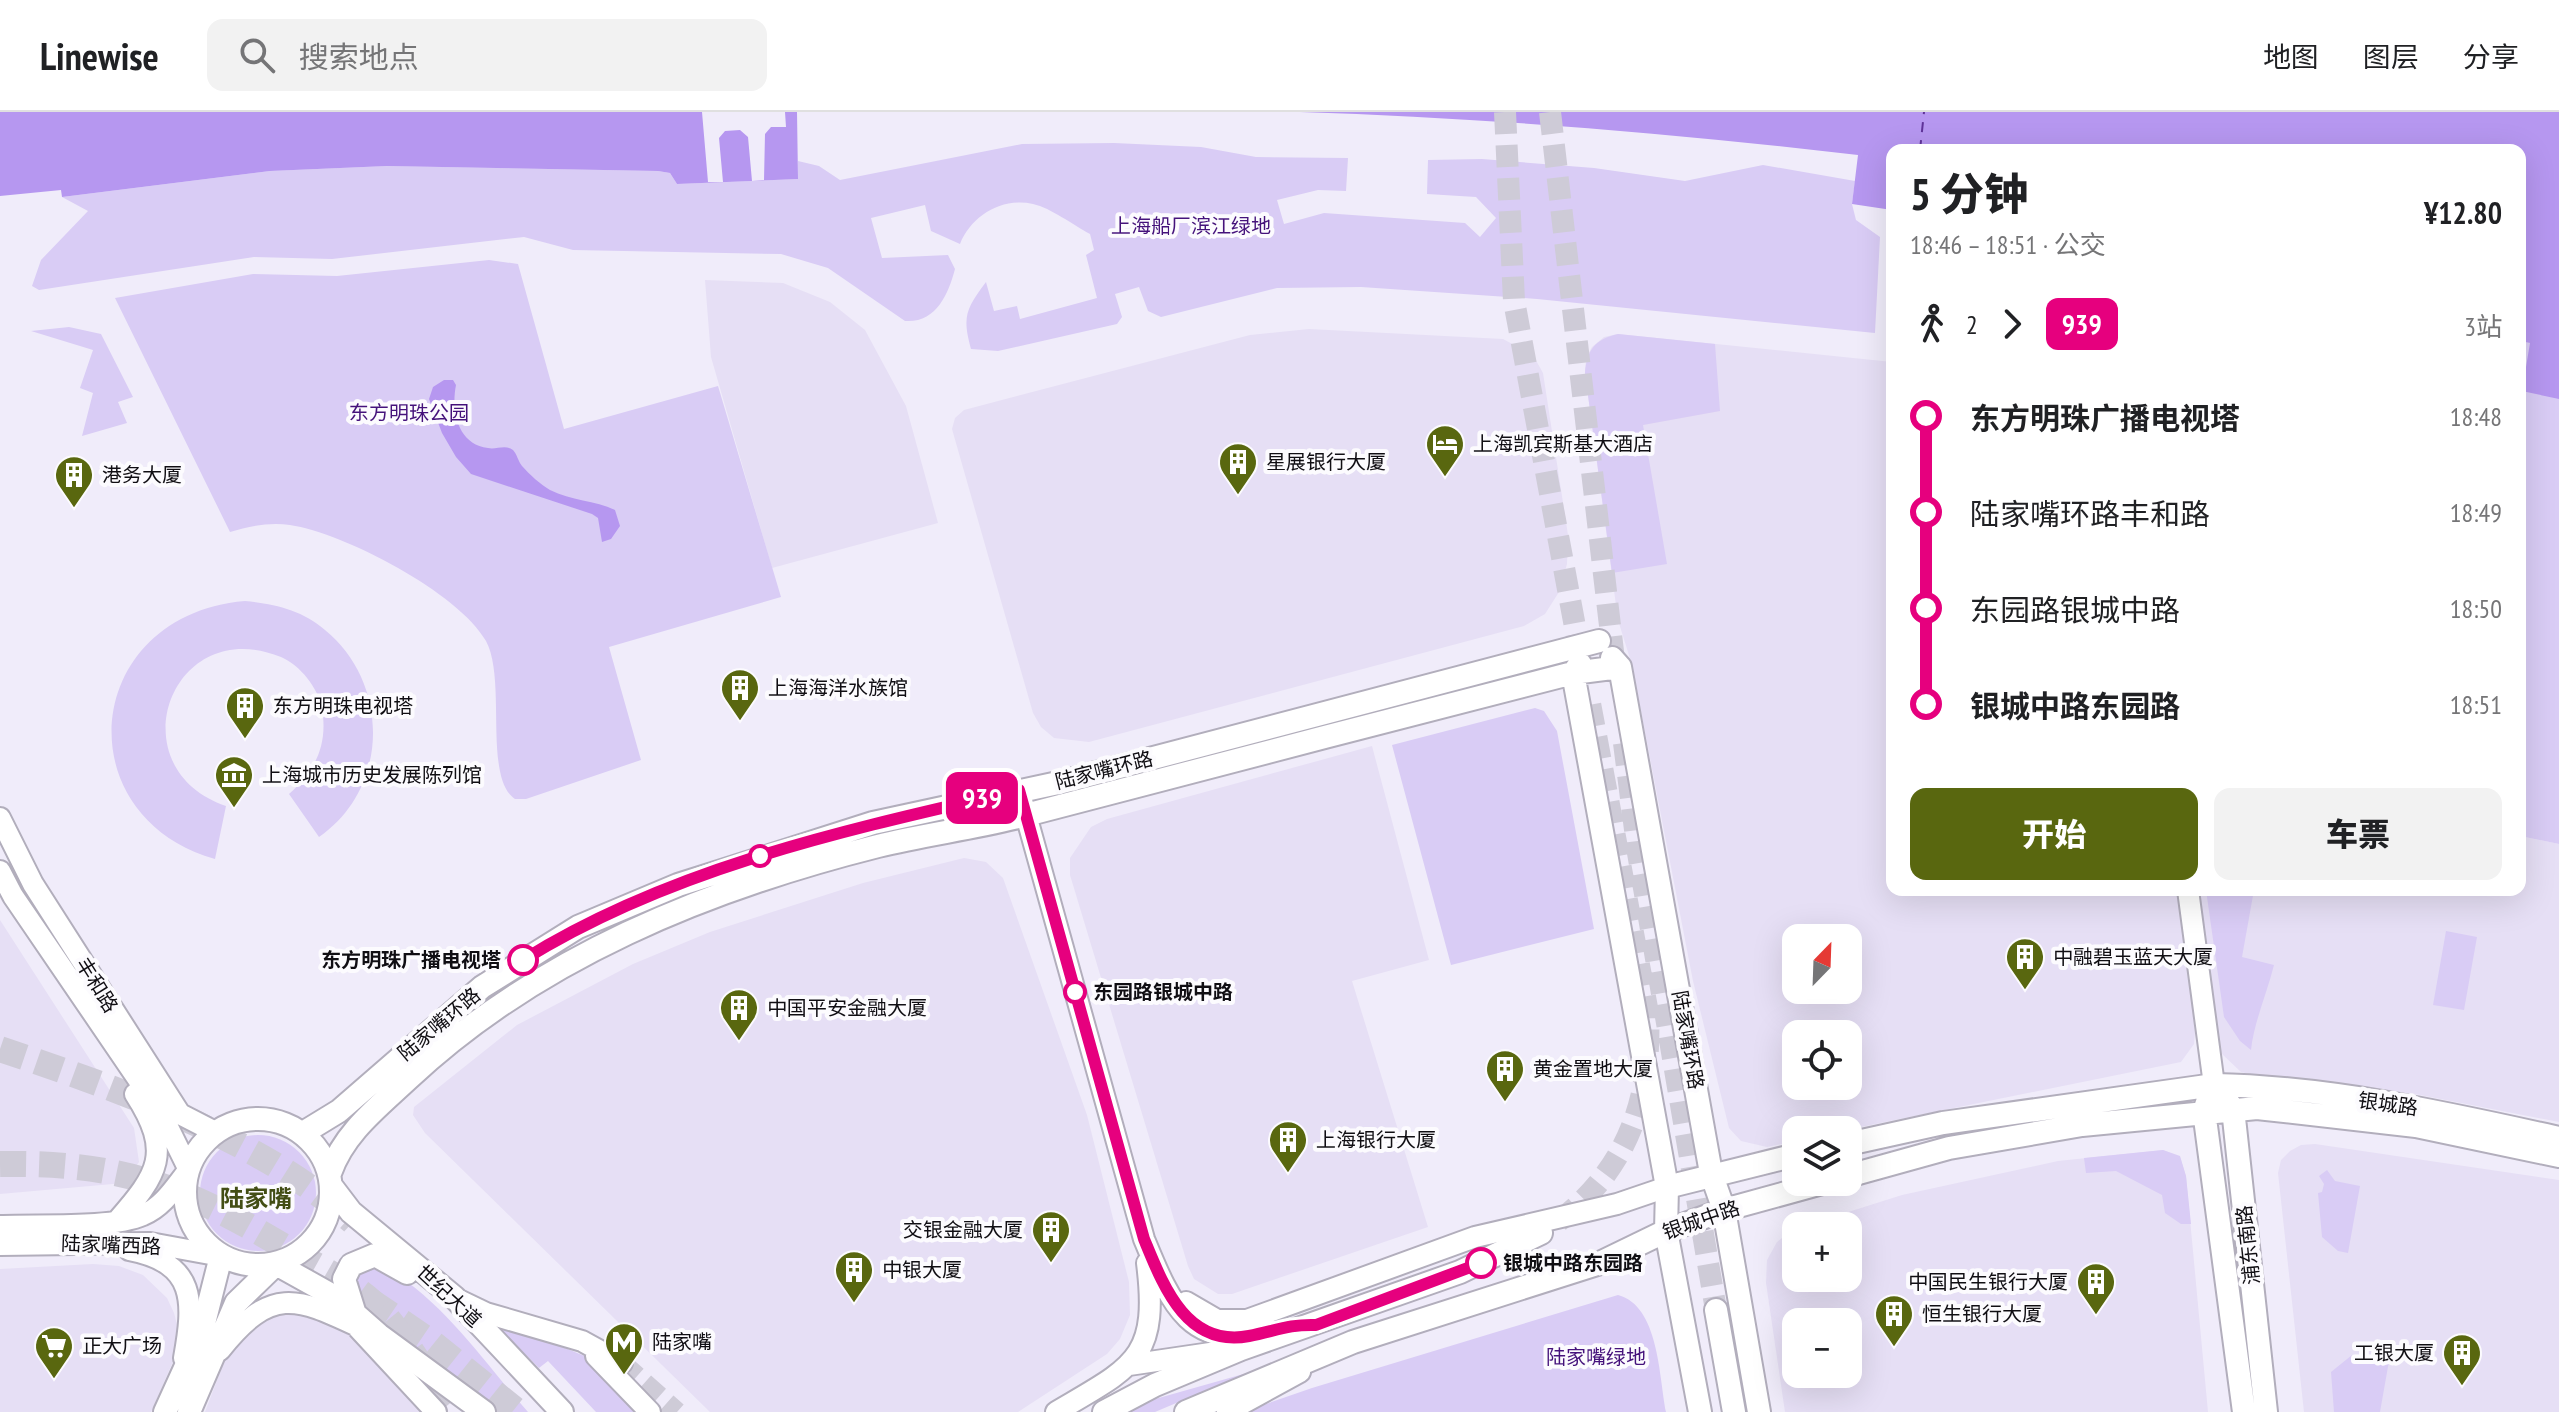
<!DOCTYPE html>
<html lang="zh">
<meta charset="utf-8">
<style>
body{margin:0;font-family:"PT Sans Narrow","Noto Sans SC",sans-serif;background:#f2f2f2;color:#202124;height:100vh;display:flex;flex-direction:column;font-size:30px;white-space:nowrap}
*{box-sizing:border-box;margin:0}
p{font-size:26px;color:#757577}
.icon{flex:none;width:44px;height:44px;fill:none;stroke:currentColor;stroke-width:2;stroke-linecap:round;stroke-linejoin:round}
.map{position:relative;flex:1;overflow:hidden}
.sheet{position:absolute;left:1886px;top:32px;width:640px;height:752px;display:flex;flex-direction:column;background:#fff;border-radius:16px;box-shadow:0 8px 32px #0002}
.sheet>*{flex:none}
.badge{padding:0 16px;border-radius:12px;font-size:28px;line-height:52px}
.needle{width:52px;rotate:23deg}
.controls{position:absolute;left:1782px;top:812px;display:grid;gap:16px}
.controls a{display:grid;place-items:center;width:80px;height:80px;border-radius:16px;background:#fff;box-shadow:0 8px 32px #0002;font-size:40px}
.map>.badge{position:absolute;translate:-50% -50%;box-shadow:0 0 0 4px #fff}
.legs{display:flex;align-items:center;gap:12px;height:88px;padding:0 24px;font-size:26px}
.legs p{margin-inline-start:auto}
.headline{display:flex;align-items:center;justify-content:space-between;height:136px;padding:0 24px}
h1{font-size:44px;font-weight:800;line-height:60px}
.primary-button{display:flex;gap:16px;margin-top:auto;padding:16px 24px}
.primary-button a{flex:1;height:92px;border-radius:16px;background:#59670f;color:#fff;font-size:32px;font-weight:800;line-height:92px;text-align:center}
.primary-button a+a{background:#f2f2f2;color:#202124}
ul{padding:0 24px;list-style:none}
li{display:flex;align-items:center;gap:28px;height:96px;font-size:30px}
li i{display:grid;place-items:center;width:12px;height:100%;margin:0 10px;background:currentColor}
li i::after{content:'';width:20px;height:20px;margin:-10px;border:6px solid;border-radius:50%;background:#fff}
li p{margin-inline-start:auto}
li:first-child i{background:linear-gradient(#0000 50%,currentColor 0)}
li:last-child i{background:linear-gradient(currentColor 50%,#0000 0)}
header{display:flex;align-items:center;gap:48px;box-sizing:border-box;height:112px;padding:0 40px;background:#fff;border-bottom:2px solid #e0e0e0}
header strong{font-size:38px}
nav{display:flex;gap:44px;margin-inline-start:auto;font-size:28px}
.search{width:560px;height:72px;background:#f2f2f2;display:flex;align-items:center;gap:20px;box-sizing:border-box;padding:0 28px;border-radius:16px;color:#757577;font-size:30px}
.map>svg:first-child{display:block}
.built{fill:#e6dff5;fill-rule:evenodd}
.green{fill:#d9ccf5}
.water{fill:#b697f0}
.pier{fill:#f0ecfa}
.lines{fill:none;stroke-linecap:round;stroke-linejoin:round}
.ferry{stroke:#5f3399;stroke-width:2;stroke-dasharray:10 8;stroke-linecap:butt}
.tertiary-tunnel{stroke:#cecbd7;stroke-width:20;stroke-dasharray:20 10;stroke-linecap:butt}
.secondary-tunnel{stroke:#cecbd7;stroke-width:22;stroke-dasharray:22 11;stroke-linecap:butt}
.primary-tunnel{stroke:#cecbd7;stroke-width:26;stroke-dasharray:26 13;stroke-linecap:butt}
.trunk-tunnel{stroke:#cecbd7;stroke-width:26;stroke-dasharray:26 13;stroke-linecap:butt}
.tertiary-casing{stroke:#b2aebc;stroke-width:24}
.secondary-casing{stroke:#b2aebc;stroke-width:26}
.tertiary{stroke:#fff;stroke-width:20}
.secondary{stroke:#fff;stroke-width:22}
.line-1-casing{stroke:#fff;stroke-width:18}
.line-1{stroke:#e6007e;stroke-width:12}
.stop-1-dot{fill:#fff;stroke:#e6007e;stroke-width:4}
.labels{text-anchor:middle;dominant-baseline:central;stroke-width:8;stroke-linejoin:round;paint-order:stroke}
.park-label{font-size:20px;fill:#45127b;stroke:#fcfbfe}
.poi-label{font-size:20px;fill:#100e13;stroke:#fcfbfe;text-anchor:start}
.street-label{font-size:20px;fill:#100e13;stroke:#fcfbfe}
.stop-label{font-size:20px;font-weight:bold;fill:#100e13;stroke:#fcfbfe;text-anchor:start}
.quarter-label{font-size:24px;font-weight:bold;fill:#434e15;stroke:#fcfbfe}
</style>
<header>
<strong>Linewise</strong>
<div class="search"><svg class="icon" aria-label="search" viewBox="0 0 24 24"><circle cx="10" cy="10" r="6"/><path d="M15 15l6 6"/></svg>搜索地点</div>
<nav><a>地图</a><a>图层</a><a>分享</a></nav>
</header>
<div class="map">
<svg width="2559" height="1300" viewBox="0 0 2559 1300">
<rect width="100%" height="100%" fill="#f0ecfa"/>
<!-- built -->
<path class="built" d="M 705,168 L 783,171 L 830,190 L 865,218 L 906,294 L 938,411 L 772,456 L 711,245 Z
M 1309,217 L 1503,227 L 1533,243 L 1543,261 L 1568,423 L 1567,452 L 1559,480 L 1545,502 L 1524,514 L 1089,630 L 1054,626 L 1041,615 L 1033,601 L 952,317 L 955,306 L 964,298 L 1250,223 Z
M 1618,222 L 1892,250 L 1892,778 L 2180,778 L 2195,921 L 2194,932 L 2181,950 L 1846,1018 L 1796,1018 L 1796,1029 L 1767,1035 L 1741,1029 L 1729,1016 L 1693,869 L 1632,553 L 1618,508 L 1585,261 L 1586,246 L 1592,235 L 1604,225 ZM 1796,826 L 1848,826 L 1848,878 L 1796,878 ZM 1796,922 L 1848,922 L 1848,974 L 1796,974 Z
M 1372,634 L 1429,848 L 1352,869 L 1428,1115 L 1232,1182 L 1218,1182 L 1194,1167 L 1188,1154 L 1070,763 L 1070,746 L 1091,715 L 1107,707 Z
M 2520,724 L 2559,732 L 2559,1010 L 2415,982 L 2254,963 L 2241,960 L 2222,942 L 2218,931 L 2198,778 L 2520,778 Z
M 964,746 L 986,750 L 1003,766 L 1087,1003 L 1129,1170 L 1130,1203 L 1120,1227 L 1107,1242 L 1018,1300 L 710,1300 L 425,1021 L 413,1003 L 414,995 L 517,913 L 633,852 L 710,820 L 863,771 Z
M 0,808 L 134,1016 L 139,1050 L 124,1071 L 0,1082 Z
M 2315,1032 L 2559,1068 L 2559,1300 L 2304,1300 L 2278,1061 L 2281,1048 L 2290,1039 L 2301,1033 Z
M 2163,1038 L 2180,1045 L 2186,1064 L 2208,1300 L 1785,1300 L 1766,1171 L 1767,1148 L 1777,1130 L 1788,1121 L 1796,1118 L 1796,1166 L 1848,1166 L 1848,1114 L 1804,1114 L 1902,1083 L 2058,1049 ZM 1796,1210 L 1848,1210 L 1848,1262 L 1796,1262 Z
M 93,1152 L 119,1154 L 143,1163 L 167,1186 L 174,1201 L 179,1220 L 176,1243 L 151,1300 L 0,1300 L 0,1157 Z
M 288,1195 L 349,1214 L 430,1300 L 205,1300 L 228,1239 L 242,1217 Z"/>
<!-- green -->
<path class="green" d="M 1114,31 L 1201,35 L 1256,45 L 1348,46 L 1346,79 L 1318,78 L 1277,88 L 1284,112 L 1324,101 L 1465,111 L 1480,125 L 1496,106 L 1476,85 L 1427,82 L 1428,48 L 1482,47 L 1594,56 L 1685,69 L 1763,53 L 1855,69 L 1852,92 L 1856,108 L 1880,125 L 1875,221 L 1537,187 L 1361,175 L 1277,176 L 1161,205 L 1148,199 L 1139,175 L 1115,182 L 1122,205 L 1117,212 L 998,239 L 971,237 C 962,204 966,197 986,170 L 994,199 L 1017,194 L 1020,207 L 1097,186 L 1086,143 L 1094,138 L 1090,122 C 1073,113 1051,96 1033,92 C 1002,85 971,104 960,132 L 931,119 L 925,93 L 871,106 L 882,146 L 948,143 L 955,157 C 948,183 936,211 905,209 L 828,156 L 781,142 L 573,138 L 524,125 L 332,147 L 254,145 L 39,178 L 32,174 L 41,148 L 88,99 L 62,85 L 270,59 L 387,54 L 658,59 L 670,61 L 677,72 L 798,67 L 798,49 L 819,54 L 840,68 L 1022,32 Z
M 489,148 L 518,152 L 564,317 L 718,274 L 781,485 L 609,535 L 641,648 L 526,687 L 515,687 C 483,666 507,568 486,529 C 459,481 344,421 290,413 C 270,410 249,414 230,420 L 115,186 L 253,162 L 337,164 Z
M 69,215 L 101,222 L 133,285 L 118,290 L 127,311 L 82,324 L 93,281 L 80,276 L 93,238 L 31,219 Z
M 1618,222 L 1715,232 L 1720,299 L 1643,313 L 1667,452 L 1612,461 L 1585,261 C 1587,238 1595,227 1618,222 Z
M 2520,229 L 2559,236 L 2559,732 L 2520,724 Z
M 245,489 C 274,492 302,498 325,518 C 390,571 390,676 319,725 L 289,682 C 316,658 328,633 322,596 C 318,576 300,553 281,545 C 171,500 115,656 226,694 L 215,747 C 64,704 82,503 245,489 Z
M 1535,596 L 1544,599 L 1557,619 L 1594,817 L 1451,853 L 1392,633 Z
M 2206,778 L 2254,778 L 2242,845 L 2274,853 C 2267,881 2254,910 2251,938 L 2240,929 L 2224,905 Z
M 2446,819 L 2477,825 L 2464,898 L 2433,893 Z
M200 1081a58 58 0 1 1 116 0a58 58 0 1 1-116 0Z
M 2163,1038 L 2180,1044 L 2186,1064 L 2191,1112 L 2181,1112 L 2165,1101 L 2162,1083 L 2116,1059 L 2086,1061 L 2084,1046 Z
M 2327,1058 L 2335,1069 L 2360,1074 L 2348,1141 L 2338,1139 L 2322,1125 L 2318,1081 L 2322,1080 L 2324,1072 L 2319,1064 Z
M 374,1150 C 437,1179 483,1249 528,1300 L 496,1300 L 359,1192 L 354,1157 Z
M 1618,1183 C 1659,1194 1659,1264 1666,1300 L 1243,1300 L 1312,1276 Z
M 498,1215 L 546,1228 L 594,1248 L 655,1300 L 596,1300 L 548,1249 L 539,1256 Z
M 2352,1243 L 2389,1249 L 2380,1300 L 2334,1300 L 2331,1260 Z
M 1247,1261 L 1155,1300 L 1124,1300 L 1134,1293 Z"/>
<!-- water -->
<path class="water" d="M 0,0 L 797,0 L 798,67 L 677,72 L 670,61 L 658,59 L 387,54 L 270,59 L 62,85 L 61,78 L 0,84 Z
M 1300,0 L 2559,0 L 2559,287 L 2522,279 L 2530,231 L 2520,229 L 2520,38 L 1892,38 L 1892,98 L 1852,92 L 1858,43 C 1672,21 1487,6 1300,0 Z
M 444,268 L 453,268 L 456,273 C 451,298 457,332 488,336 C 496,338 505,332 513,338 C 517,342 518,349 522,354 C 529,362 541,373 550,378 C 571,389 595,388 615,398 L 620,414 L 611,427 L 602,430 L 598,406 L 592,402 L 471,362 L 456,345 L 442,321 L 429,287 L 433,275 Z"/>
<!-- pier -->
<path class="pier" d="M 702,0 L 785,0 L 786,15 L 771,15 L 765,22 L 764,68 L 752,69 L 748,25 L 740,18 L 725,19 L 719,26 L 723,70 L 708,70 Z"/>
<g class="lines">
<!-- ferry -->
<path class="ferry" d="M 1920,38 L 1924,0"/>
<!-- tertiary-tunnel -->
<path class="tertiary-tunnel" d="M 622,1251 L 677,1300"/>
<!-- secondary-tunnel -->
<path class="secondary-tunnel" d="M 1505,0 L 1514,189 L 1582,552
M 1550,0 L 1616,565
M 1624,631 L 1638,741 L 1716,1198
M 1559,1109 C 1628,1056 1652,986 1648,901 L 1589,586"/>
<!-- primary-tunnel -->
<path class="primary-tunnel" d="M 369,1188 L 431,1230 L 518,1300"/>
<!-- trunk-tunnel -->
<path class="trunk-tunnel" d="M 0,937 C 116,976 262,1027 353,1110
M 0,1052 C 127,1050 186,1076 293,1140 C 318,1155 348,1169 371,1189 C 405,1220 424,1266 456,1300"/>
<defs>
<path id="tertiary" d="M 1019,678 L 1144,1127 C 1170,1190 1190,1242 1269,1218
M 0,706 L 33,772 L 180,1002 L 215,1020
M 0,759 L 13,784 L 161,1001 L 188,1056
M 2188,778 L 2214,973
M 117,1109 C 158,1062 173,1041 135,982
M 0,1114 C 38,1112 111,1117 143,1103 C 163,1095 175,1075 187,1060
M 0,1133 L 150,1131 L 221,1144
M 129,1138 C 197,1151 194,1190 184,1246
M 461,1189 L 486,1201 L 582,1229 L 622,1251
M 1186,1190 L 1217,1208 L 1247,1208 L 1475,1125 L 1617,1092 L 1667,1075
M 358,1216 L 436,1300
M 220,1238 C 274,1170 299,1187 368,1219
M 596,1244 L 650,1300
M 1129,1253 L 1224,1239
M 1056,1300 C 1134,1254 1159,1247 1147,1151
M 1227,1300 L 1300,1260"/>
<path id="secondary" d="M 1612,546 L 1620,555 L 1711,1061 L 1724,1098 L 1759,1300
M 1580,552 L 1573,561 L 1667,1075 L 1666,1119 L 1700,1300
M 2209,985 L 2204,999 L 2244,1300
M 2225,986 L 2233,997 L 2266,1300
M185 1080a73 73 0 1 1 146 0a73 73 0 1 1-146 0Z
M 303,1021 L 339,999 L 482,875 L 578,815 L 678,773 L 873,711 L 1058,671 L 1599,529
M 1848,1032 L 1943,1011 L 2214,973 C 2330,975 2446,1001 2559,1026
M 330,1061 C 344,1021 377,996 408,967 C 537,846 707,777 878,734 C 927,722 977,716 1026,703 C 1209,656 1390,607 1573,561 L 1620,555
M 1848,1064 L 1949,1036 L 2082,1013 L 2257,996 L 2416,1014 L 2559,1044
M 332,1075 L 351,1100 L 454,1185 L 562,1300
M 1667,1075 L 1796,1043
M 276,1152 L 337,1186 L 379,1223 L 484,1300
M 1716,1198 L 1734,1300
M 354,1199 L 344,1167 L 351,1153 L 375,1143 L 407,1161
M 165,1300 L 202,1219 L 221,1144
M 189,1300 L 236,1191 L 276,1152
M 1104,1300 L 1155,1273 L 1241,1237 L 1460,1160 L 1541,1121
M 1186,1300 L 1353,1230 L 1600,1151 L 1666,1119 L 1724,1098 L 1826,1070"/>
</defs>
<!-- tertiary casing -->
<use href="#tertiary" class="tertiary-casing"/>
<!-- secondary casing -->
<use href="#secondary" class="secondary-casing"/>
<!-- tertiary -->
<use href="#tertiary" class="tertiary"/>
<!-- secondary -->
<use href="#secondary" class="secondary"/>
</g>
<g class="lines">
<defs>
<path id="line-1" d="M 523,848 C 672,755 850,717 1019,678 L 1144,1127 C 1163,1173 1186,1236 1249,1224 C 1275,1219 1289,1212 1316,1213 L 1481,1151"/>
</defs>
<!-- line-1 casing -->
<use href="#line-1" class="line-1-casing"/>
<!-- line-1 -->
<use href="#line-1" class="line-1"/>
</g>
<!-- icons -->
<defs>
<symbol id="hotel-pin" viewBox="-11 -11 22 30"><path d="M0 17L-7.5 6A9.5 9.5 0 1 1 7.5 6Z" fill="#59670f" stroke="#fcfbfe"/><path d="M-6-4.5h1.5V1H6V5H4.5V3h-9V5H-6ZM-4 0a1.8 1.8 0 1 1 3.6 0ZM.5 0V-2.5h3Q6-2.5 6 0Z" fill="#fff"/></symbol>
<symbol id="building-pin" viewBox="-11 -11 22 30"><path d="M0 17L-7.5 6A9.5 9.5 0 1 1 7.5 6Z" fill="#59670f" stroke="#fcfbfe"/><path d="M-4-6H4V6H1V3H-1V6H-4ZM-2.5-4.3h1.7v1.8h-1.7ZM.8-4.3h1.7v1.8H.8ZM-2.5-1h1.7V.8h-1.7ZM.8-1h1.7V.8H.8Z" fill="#fff"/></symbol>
<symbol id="museum-pin" viewBox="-11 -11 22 30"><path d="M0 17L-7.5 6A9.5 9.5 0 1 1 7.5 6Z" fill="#59670f" stroke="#fcfbfe"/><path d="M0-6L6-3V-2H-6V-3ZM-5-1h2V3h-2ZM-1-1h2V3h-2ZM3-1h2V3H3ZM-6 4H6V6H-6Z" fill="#fff"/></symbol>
<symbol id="metro-pin" viewBox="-11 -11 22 30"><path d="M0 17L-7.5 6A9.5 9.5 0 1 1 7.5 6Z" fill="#59670f" stroke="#fcfbfe"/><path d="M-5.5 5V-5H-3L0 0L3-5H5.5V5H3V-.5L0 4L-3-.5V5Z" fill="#fff"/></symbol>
<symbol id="supermarket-pin" viewBox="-11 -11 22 30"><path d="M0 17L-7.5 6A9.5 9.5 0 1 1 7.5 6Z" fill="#59670f" stroke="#fcfbfe"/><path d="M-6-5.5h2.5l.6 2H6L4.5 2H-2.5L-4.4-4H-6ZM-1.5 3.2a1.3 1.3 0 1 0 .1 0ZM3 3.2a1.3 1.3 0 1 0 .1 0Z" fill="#fff"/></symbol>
</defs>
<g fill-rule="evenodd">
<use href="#hotel-pin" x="1423" y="310" width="44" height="60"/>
<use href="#building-pin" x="1216" y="328" width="44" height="60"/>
<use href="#building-pin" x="52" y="341" width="44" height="60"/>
<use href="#building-pin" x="718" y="554" width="44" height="60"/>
<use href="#building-pin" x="223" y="572" width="44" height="60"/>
<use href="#museum-pin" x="212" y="641" width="44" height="60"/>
<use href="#building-pin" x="2003" y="823" width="44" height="60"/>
<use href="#building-pin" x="717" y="874" width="44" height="60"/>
<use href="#building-pin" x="1483" y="935" width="44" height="60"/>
<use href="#building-pin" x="1266" y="1006" width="44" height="60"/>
<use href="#building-pin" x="1029" y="1096" width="44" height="60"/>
<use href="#building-pin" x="832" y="1136" width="44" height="60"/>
<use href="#building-pin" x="2074" y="1148" width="44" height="60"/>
<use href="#building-pin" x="1872" y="1180" width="44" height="60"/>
<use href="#metro-pin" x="602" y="1208" width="44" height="60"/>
<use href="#supermarket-pin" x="32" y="1212" width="44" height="60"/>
<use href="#building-pin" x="2440" y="1219" width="44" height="60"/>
</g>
<!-- markers -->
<g class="stop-1-dot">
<circle cx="760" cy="744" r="10"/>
<circle cx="523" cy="848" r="14"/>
<circle cx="1075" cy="880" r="10"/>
<circle cx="1481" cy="1151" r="14"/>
</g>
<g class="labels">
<!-- park labels -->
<g class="park-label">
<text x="1191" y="114">上海船厂滨江绿地</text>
<text x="409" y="301">东方明珠公园</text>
<text x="1596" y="1245">陆家嘴绿地</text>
</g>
<!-- poi labels -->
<g class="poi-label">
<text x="1473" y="332">上海凯宾斯基大酒店</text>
<text x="1266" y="350">星展银行大厦</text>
<text x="102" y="363">港务大厦</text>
<text x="768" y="576">上海海洋水族馆</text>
<text x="273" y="594">东方明珠电视塔</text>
<text x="262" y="663">上海城市历史发展陈列馆</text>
<text x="2053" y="845">中融碧玉蓝天大厦</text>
<text x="767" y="896">中国平安金融大厦</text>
<text x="1533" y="957">黄金置地大厦</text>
<text x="1316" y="1028">上海银行大厦</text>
<text x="1023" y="1118" text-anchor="end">交银金融大厦</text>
<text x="882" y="1158">中银大厦</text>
<text x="2068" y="1170" text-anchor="end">中国民生银行大厦</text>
<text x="1922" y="1202">恒生银行大厦</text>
<text x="652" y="1230">陆家嘴</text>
<text x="82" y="1234">正大广场</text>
<text x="2434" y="1241" text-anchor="end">工银大厦</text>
</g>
<!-- street labels -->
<g class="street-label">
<text transform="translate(1104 658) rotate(-14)">陆家嘴环路</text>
<text transform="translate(97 873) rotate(58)">丰和路</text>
<text transform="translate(439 912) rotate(-40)">陆家嘴环路</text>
<text transform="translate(1688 928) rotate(80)">陆家嘴环路</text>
<text transform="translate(2388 992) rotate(8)">银城路</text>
<text transform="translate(1701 1108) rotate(-19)">银城中路</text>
<text transform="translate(111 1133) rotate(2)">陆家嘴西路</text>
<text transform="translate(2248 1133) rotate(-96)">浦东南路</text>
<text transform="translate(449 1184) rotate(43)">世纪大道</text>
</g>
<!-- stop labels -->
<g class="stop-label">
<text x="501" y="848" text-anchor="end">东方明珠广播电视塔</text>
<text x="1093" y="880">东园路银城中路</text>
<text x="1503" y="1151">银城中路东园路</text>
</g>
<!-- quarter labels -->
<g class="quarter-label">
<text x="256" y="1086">陆家嘴</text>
</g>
</g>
</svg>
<div class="controls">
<a><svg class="needle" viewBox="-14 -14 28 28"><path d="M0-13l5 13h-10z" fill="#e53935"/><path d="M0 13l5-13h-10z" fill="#757577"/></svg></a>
<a><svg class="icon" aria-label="locate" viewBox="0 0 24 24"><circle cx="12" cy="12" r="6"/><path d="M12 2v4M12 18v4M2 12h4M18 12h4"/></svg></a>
<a><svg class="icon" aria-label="layers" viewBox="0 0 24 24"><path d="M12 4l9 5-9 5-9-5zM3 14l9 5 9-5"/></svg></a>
<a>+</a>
<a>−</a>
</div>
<b class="badge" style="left:982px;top:686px;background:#e6007e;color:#fff">939</b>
<section class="sheet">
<div class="headline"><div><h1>5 分钟</h1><p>18:46 – 18:51 · 公交</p></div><b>¥12.80</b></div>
<div class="legs"><svg class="icon" aria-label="walk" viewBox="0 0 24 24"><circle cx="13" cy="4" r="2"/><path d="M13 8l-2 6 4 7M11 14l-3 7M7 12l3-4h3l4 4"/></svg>2<svg class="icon" aria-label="forward" viewBox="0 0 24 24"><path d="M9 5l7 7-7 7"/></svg><b class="badge" style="background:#e6007e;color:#fff">939</b><p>3站</p></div>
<ul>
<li><i style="color:#e6007e"></i><b>东方明珠广播电视塔</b><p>18:48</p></li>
<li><i style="color:#e6007e"></i><span>陆家嘴环路丰和路</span><p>18:49</p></li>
<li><i style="color:#e6007e"></i><span>东园路银城中路</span><p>18:50</p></li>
<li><i style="color:#e6007e"></i><b>银城中路东园路</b><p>18:51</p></li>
</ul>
<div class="primary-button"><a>开始</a><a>车票</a></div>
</section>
</div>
